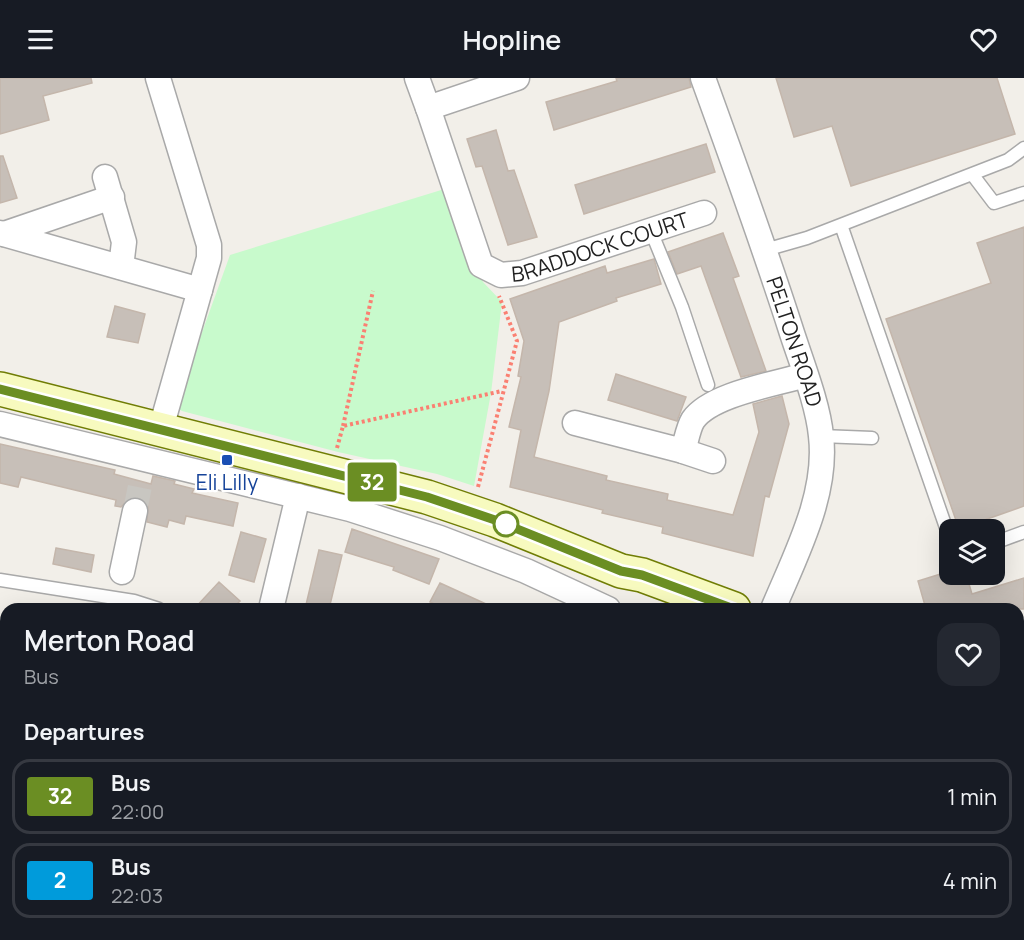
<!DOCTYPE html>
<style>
body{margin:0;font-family:Manrope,sans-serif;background:#242831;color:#f1f3f6;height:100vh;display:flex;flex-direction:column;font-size:22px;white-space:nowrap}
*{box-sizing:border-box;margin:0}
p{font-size:20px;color:#9ea1a6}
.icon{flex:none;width:33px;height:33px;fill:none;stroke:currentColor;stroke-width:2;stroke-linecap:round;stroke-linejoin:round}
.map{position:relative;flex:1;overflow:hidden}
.details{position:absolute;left:0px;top:525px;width:1024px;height:338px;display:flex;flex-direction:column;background:#171b24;border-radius:18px 18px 0 0;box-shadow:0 6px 24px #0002}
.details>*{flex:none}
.badge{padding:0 12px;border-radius:4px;font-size:21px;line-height:39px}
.buttons{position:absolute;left:939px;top:441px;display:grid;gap:12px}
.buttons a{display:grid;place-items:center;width:66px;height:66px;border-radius:12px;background:#171b24;box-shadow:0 6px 24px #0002;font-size:30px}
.map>.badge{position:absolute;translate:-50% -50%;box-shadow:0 0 0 3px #fff}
h2{padding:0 24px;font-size:22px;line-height:54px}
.round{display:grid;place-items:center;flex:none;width:63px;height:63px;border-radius:18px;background:#242831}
.headline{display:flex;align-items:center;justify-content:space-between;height:102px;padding:0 24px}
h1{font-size:28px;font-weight:600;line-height:45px}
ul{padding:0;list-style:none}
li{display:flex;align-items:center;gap:18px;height:75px;margin:0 12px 9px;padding:0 12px;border:3px solid #363941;border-radius:18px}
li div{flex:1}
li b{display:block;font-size:22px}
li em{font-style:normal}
li .badge{min-width:66px;font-weight:700;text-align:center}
header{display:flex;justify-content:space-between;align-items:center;height:78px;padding:0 24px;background:#171b24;font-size:27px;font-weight:600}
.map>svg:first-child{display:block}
.park{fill:#c8facc}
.building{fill:#c7bfb8;stroke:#c4b6ab;stroke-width:1.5}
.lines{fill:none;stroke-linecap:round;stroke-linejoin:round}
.street-tunnel{stroke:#c8c6c1;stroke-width:24;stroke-dasharray:24 12;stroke-linecap:butt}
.lane-casing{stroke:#a9a9a9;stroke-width:15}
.street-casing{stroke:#a9a9a9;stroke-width:27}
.secondary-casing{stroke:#707d05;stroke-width:36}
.path{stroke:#fa8072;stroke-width:4;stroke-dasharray:3 3;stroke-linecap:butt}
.lane{stroke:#fff;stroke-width:12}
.street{stroke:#fff;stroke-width:24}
.secondary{stroke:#f7fabf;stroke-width:33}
.line-casing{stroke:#fff;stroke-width:14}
.line{stroke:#6b8e23;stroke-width:9}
.transit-dot{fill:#1a4fb4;stroke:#fff;stroke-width:2}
.stop-dot{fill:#fff;stroke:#6b8e23;stroke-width:3}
.labels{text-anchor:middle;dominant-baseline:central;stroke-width:4.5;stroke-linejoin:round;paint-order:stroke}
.street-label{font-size:21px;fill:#222;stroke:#fff}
.transit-label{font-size:21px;fill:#164399;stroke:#fff}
</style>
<header><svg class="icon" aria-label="menu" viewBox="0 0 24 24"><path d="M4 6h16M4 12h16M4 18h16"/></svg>Hopline<svg class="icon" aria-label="heart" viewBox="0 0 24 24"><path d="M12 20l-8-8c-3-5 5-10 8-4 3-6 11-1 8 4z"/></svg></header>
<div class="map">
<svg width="1024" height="862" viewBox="0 0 1024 862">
<rect width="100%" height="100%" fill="#f2efe9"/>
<!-- park -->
<path class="park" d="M 451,109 L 483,204 L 502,224 L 491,315 L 474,408 L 437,396 L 338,374 L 182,333 L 175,329 L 230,177 Z"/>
<!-- building -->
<path class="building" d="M 0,0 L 91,0 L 92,5 L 43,18 L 49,42 L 0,56 Z
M 616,0 L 689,0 L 691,9 L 554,52 L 546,24 L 617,3 Z
M 776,0 L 997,0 L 1015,56 L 851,108 L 832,48 L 794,59 Z
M 496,52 L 508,93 L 514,92 L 537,159 L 508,167 L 482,88 L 476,89 L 467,61 Z
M 706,66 L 715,94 L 584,136 L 575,107 Z
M 0,78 L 3,78 L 17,120 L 0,125 Z
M 1024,149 L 1024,428 L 959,451 L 886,241 L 991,205 L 977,165 Z
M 723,155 L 739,198 L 733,200 L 766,293 L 741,299 L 701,188 L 677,196 L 668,174 Z
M 654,181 L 661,206 L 616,220 L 617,223 L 559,244 L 549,313 L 534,379 L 607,398 L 606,402 L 668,416 L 667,422 L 733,437 L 759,354 L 753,326 L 782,318 L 789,346 L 769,419 L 765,418 L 753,478 L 662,455 L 663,449 L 602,435 L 603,432 L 510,409 L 521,352 L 509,349 L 521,299 L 518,298 L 524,263 L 510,221 L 605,188 L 607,195 Z
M 115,228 L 145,236 L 138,265 L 107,259 Z
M 616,296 L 686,319 L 677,343 L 608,322 Z
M 0,366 L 115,392 L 114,396 L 151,406 L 153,398 L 175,403 L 174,406 L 194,411 L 192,415 L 238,425 L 233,448 L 186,438 L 184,446 L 169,442 L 167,449 L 147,444 L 148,428 L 139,419 L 130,420 L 121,429 L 115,428 L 116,422 L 21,399 L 18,409 L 0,405 Z
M 352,451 L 439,481 L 429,506 L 393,492 L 394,489 L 345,474 Z
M 241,454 L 266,461 L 254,504 L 229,497 Z
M 56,470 L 94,477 L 91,494 L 53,486 Z
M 319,472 L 342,477 L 329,531 L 305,531 Z
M 950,493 L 950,496 L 966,496 L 972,516 L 1024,500 L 1024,531 L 926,531 L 918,503 Z
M 219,504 L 240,523 L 232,531 L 194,531 Z
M 440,505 L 497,531 L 445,531 L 430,524 Z"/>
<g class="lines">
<!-- street-tunnel -->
<path class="street-tunnel" d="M 135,433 L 141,403"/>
<defs>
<path id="lane" d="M 972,96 L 994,125 L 1024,115
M 841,147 L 950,461
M 651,153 L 682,229 L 708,307
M 765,172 L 807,160 L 1008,82 L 1024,70
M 821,358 L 872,360
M 994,465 L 1024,454
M 0,502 L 134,523 L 159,531"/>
<g id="street">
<path d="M 158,0 L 209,167 L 209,180 L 161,350"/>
<path d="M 417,0 L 428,30 L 517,0"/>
<path id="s1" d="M 703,0 C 733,83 763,165 790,249 C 800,281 818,325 821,358 C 828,417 795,478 773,531"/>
<path id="s2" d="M 428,30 L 481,187 L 501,197 L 522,195 L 704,135"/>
<path d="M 105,99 L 124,164 L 121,189"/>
<path d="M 0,155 L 200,212"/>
<path d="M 4,156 L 112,119"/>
<path d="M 575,345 L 683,373 C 686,364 688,350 693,342 C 711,316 776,306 805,297"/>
<path d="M 0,346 L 350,431 L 440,460 L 526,493 L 608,531"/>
<path d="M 683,373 L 713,383"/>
<path d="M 122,494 L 135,433"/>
<path d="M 271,531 L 298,418"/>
<path d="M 0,670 L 6,667"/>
<path d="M 1002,856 L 1006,862"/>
<path d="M 354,862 L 369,856"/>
</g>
<path id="secondary" d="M 0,311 L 427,419 L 495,442 L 621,493 L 642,497 L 734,531
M 1018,702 L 1024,706"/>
</defs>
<!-- lane casing -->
<use href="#lane" class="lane-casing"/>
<!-- street casing -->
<use href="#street" class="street-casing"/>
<!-- secondary casing -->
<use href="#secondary" class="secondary-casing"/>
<!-- path -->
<path class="path" d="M 343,348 L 373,213
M 337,370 L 343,348 L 502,313
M 478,409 L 517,263 L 499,218"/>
<!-- lane -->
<use href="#lane" class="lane"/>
<!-- street -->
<use href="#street" class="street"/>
<!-- secondary -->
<use href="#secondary" class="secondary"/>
</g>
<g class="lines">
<defs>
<path id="line" d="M 0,311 L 427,419 L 495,442 L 621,493 L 642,497 L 734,531"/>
</defs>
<!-- line casing -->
<use href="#line" class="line-casing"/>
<!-- line -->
<use href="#line" class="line"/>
</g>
<!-- markers -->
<rect class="transit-dot" x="221" y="376" width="12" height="12" rx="3"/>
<circle class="stop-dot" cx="506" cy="446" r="12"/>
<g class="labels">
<!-- street labels -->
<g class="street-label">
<text stroke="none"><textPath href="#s2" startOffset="291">BRADDOCK COURT</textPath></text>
<text stroke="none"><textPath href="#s1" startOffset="279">PELTON ROAD</textPath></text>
</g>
<!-- transit labels -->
<g class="transit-label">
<text x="227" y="404">Eli Lilly</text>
</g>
</g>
</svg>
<div class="buttons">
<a><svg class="icon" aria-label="layers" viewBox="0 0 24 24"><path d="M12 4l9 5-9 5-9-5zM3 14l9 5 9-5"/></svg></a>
</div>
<b class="badge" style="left:372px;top:404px;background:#6b8e23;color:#fff">32</b>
<section class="details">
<div class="headline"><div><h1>Merton Road</h1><p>Bus</p></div><a class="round"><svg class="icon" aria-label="heart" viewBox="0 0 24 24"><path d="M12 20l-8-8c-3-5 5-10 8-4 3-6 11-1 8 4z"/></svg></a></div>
<h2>Departures</h2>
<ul>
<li><span class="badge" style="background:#6b8e23;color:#fff">32</span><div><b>Bus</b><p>22:00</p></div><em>1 min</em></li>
<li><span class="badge" style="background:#009bdb;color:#fff">2</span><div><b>Bus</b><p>22:03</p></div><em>4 min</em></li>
</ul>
</section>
</div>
